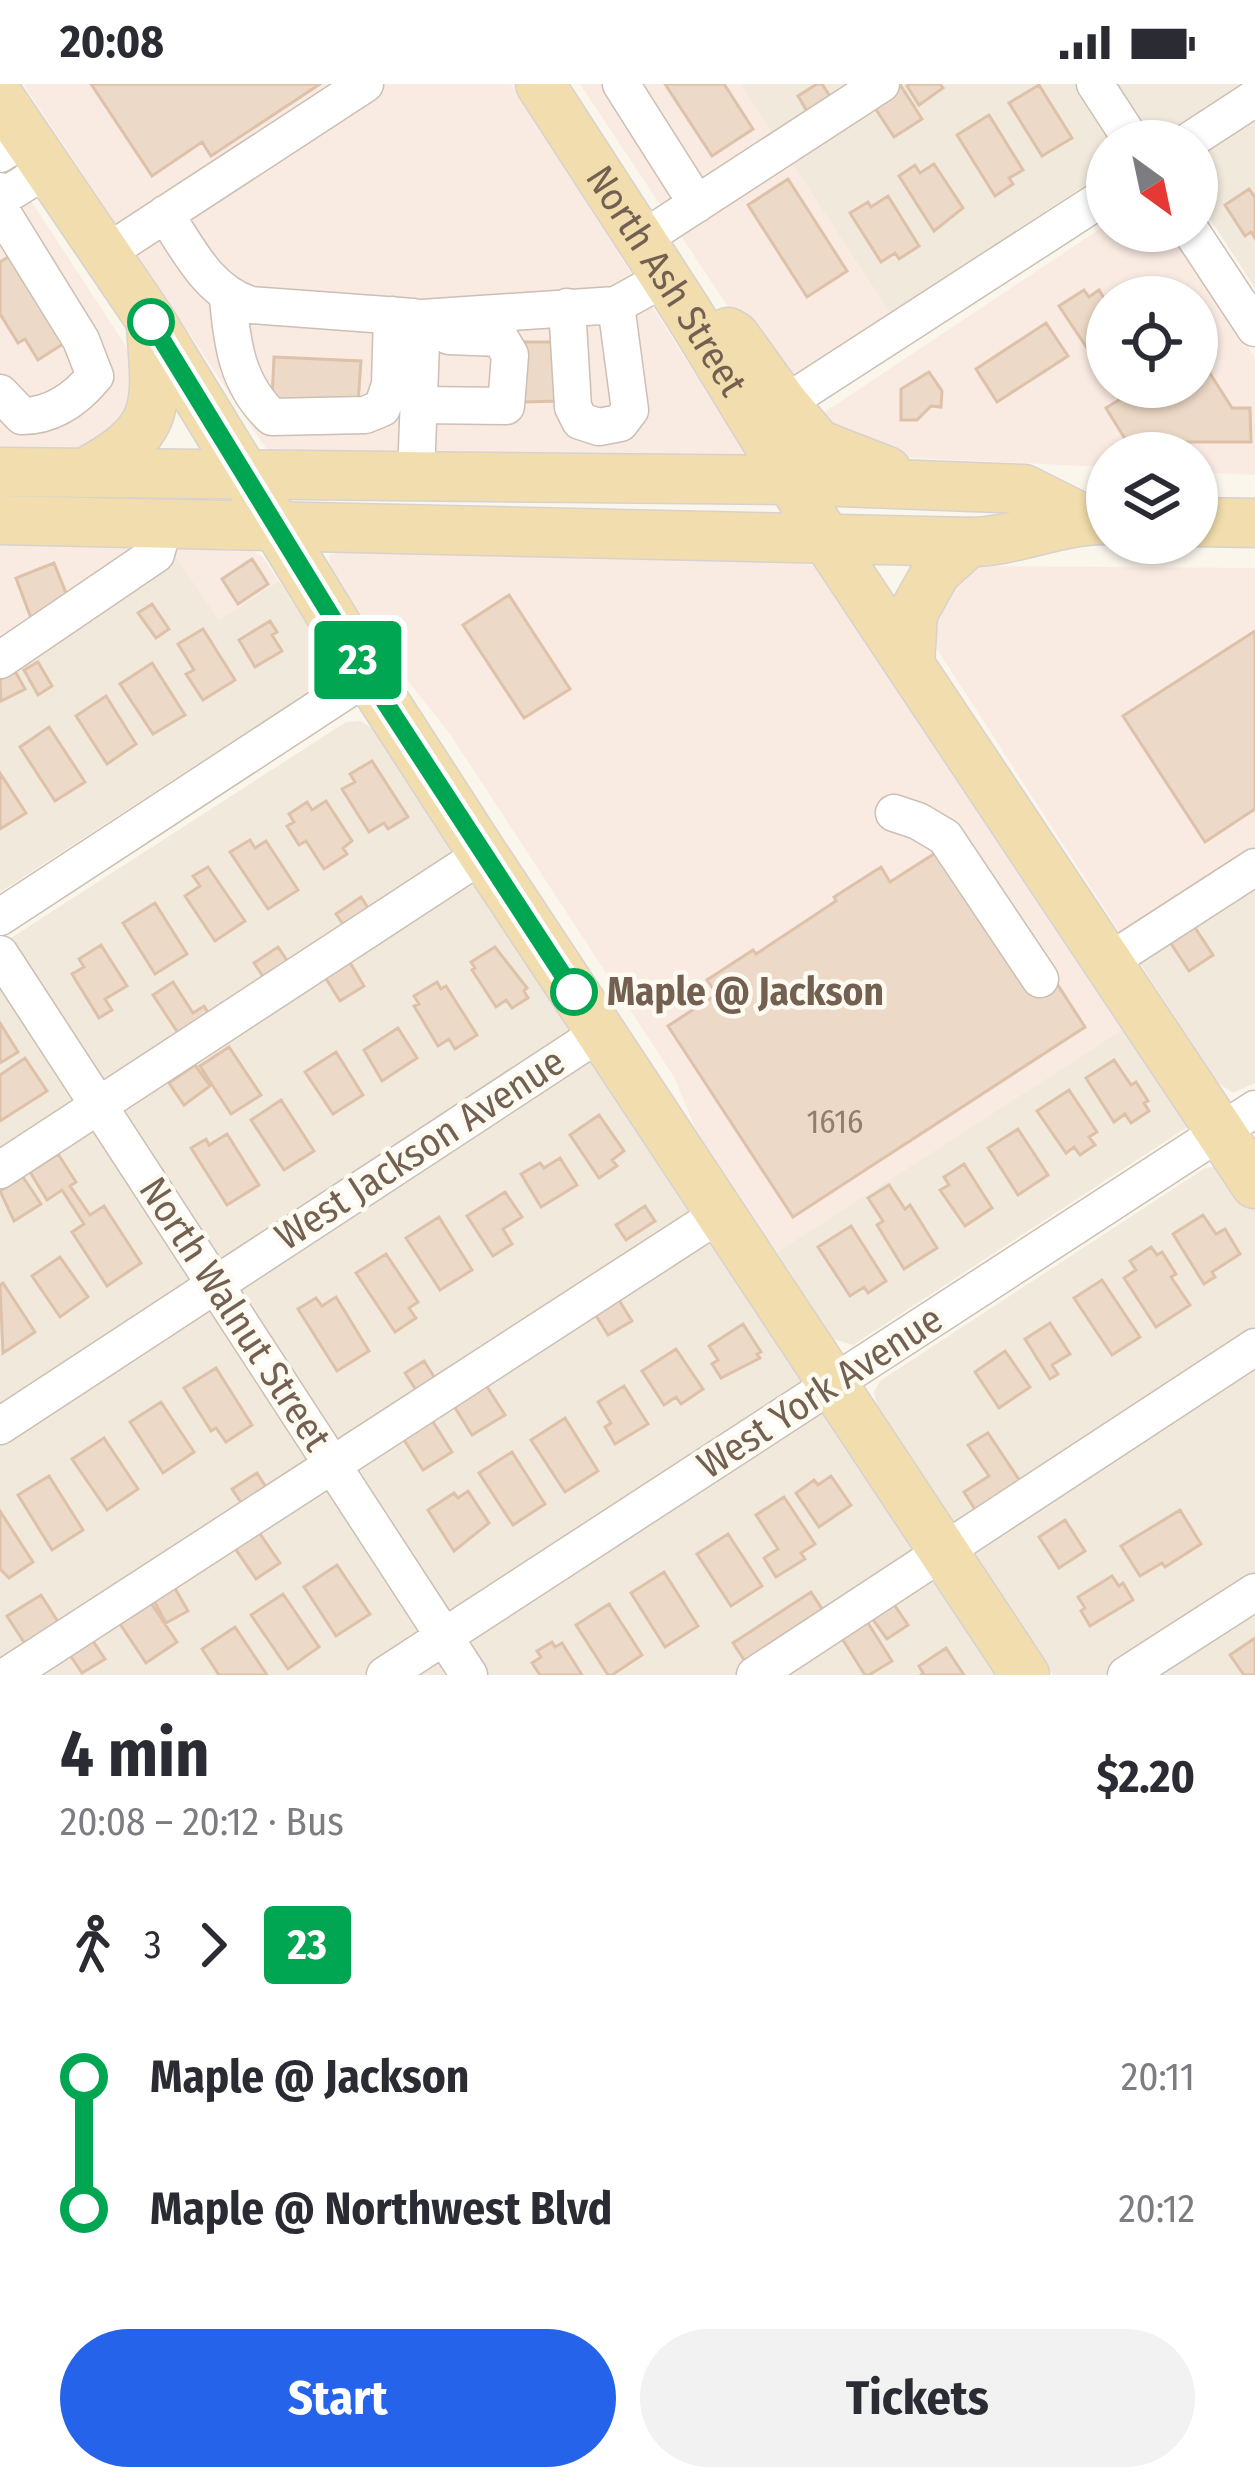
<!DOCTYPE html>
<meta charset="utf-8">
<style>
body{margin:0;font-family:"Fira Sans Condensed",sans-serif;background:#f2f2f3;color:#2b2b33;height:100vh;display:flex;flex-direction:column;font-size:45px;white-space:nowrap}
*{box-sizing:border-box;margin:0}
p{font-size:39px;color:#7c7c81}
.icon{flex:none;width:66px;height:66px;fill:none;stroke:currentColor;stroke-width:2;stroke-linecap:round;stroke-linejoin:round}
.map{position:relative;height:1591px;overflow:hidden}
.panel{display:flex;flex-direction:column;background:#fff;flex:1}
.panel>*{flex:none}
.badge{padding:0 24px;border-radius:9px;font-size:42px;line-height:78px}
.needle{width:78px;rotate:147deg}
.buttons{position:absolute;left:1086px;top:36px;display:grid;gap:24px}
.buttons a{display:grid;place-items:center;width:132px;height:132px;border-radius:50%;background:#fff;box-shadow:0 3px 9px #0004;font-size:60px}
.map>.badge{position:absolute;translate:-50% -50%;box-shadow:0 0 0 6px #fff}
.legs{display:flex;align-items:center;gap:18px;height:132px;padding:0 60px;font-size:39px}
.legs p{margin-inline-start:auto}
.head{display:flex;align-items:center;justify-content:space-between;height:204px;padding:0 60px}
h1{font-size:66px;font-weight:700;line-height:90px}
.cta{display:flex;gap:24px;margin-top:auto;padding:24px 60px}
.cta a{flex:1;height:138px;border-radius:72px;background:#2563eb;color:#fff;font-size:48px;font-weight:700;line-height:138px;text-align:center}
.cta a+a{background:#f2f2f3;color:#2b2b33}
ul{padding:0 60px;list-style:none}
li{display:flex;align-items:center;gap:42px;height:132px;font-size:45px}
li i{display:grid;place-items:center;width:18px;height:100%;margin:0 15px;background:currentColor}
li i::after{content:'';width:30px;height:30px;margin:-15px;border:9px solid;border-radius:50%;background:#fff}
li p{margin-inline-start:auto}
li:first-child i{background:linear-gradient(#0000 50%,currentColor 0)}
li:last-child i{background:linear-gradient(currentColor 50%,#0000 0)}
.status{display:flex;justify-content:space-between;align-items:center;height:84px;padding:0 60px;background:#fff;direction:ltr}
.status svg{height:33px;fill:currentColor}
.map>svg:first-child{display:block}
.residential{fill:#f1e9db}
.commercial{fill:#f9eae2;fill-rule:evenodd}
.building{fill:#edd9c7;stroke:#dec1a9;stroke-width:3}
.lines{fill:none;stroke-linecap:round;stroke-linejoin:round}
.minor-casing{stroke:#ccbfb3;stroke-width:39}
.major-casing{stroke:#d8d2ce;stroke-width:51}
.minor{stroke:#fff;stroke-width:36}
.major{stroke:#f1ddad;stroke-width:48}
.line-1-casing{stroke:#fff;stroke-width:27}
.line-1{stroke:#00a651;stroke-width:18}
.stop-1-dot{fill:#fff;stroke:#00a651;stroke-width:6}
.labels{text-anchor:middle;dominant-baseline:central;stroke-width:9;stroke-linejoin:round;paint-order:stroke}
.number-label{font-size:33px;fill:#927e6e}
.street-label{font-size:39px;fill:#736051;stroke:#fdfaf2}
.stop-label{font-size:39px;font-weight:bold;fill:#736051;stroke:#fdfaf2;text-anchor:start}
</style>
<div class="status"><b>20:08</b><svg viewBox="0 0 49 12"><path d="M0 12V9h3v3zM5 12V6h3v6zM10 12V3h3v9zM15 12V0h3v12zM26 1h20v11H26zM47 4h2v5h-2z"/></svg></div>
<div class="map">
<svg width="1255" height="1591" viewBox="0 0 1255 1591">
<rect width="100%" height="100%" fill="#fbf6ec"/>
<!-- residential -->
<path class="residential" d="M 740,0 L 1255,0 L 1255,204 L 1197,115 L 1197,57 L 1107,57 L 1107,87 L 890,229 Z
M 175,471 L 219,536 L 279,497 L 327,571 L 328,591 L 320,601 L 0,808 L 0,568 L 145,473 Z
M 360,637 L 378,648 L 1006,1591 L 0,1591 L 0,861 L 346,638 Z
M 1255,765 L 1255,999 L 1233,1009 L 1217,998 L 1121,850 Z
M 1131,940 L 1189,1042 L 853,1261 L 833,1255 L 777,1168 Z
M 1219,1082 L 1230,1087 L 1255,1126 L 1255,1591 L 1053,1591 L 878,1324 L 874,1308 L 880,1297 L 1205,1084 Z"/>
<!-- commercial -->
<path class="commercial" d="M 23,0 L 511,0 L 749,375 L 269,369 Z
M 580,0 L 740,0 L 890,229 L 796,290 L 781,292 L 770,286 Z
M 7,80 L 131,270 L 142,302 L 102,369 L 0,372 L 0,84 Z
M 1107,140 L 1107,147 L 1172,147 L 1255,273 L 1255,391 L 1197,388 L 1197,369 L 1107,369 L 1107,383 L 871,372 L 816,334 ZM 1107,213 L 1197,213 L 1197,303 L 1107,303 Z
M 0,459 L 248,465 L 262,472 L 279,497 L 219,536 L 175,472 L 145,473 L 0,568 Z
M 339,468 L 796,477 L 819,483 L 1131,940 L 777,1168 L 696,1046 L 674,993 L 450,650 L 389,573 L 330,484 L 329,471 Z
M 975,482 L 1255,484 L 1255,765 L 1121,850 L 935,562 L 938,511 Z"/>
<!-- building -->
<path class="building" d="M 91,0 L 320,0 L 211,72 L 202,58 L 152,92 Z
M 665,0 L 724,0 L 753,45 L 712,72 Z
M 817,0 L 822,0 L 835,20 L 811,34 L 798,12 Z
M 910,0 L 940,0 L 943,4 L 919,21 L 907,2 Z
M 1039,1 L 1072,54 L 1042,72 L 1009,19 Z
M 901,2 L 922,35 L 894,53 L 873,21 Z
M 989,31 L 1023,86 L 1009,94 L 1013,100 L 995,112 L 957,51 Z
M 934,80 L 963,124 L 934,147 L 899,92 L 915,81 L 920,89 Z
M 788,95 L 847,187 L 807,213 L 748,121 Z
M 1249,105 L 1255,113 L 1255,154 L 1251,148 L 1245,152 L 1225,121 Z
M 888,112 L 919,162 L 899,175 L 895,169 L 881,178 L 850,129 L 868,118 L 871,123 Z
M 13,170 L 69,256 L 38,276 L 25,255 L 18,259 L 0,230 L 0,178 Z
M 1084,206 L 1089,213 L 1099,206 L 1107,219 L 1107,251 L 1087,264 L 1059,222 Z
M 1046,239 L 1068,272 L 997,318 L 976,285 Z
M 522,258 L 560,258 L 561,317 L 523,318 Z
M 1197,269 L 1232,324 L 1250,324 L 1251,358 L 1127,358 L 1106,324 L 1140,303 L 1197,303 Z
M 274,273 L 361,277 L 358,319 L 272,315 Z
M 929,288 L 942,307 L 941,323 L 931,322 L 917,336 L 901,336 L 901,305 Z
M 252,475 L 268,500 L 238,520 L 222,495 Z
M 54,479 L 70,519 L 31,534 L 16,494 Z
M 509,511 L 570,605 L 524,634 L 463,541 Z
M 152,520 L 169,545 L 156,554 L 138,529 Z
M 270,537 L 277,548 L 272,551 L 282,567 L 255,583 L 239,556 Z
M 203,545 L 235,596 L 203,616 L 186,590 L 194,586 L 178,560 Z
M 1255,547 L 1255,725 L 1205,758 L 1123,632 Z
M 38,578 L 52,602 L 38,611 L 24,586 Z
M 152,579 L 185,631 L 153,650 L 120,600 Z
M 15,587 L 25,605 L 1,617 L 0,596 Z
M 106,612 L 136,660 L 107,680 L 76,632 Z
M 49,643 L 85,698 L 55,717 L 20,663 Z
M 372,677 L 408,733 L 388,745 L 384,739 L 369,748 L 342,705 L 355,698 L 350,690 Z
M 0,689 L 26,729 L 0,745 Z
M 326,717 L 352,757 L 343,764 L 347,770 L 324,785 L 306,757 L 299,761 L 287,742 L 294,738 L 289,730 L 307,718 L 312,726 Z
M 250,756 L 255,764 L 266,757 L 298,806 L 268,825 L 230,768 Z
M 937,768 L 1050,889 L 1085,943 L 793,1133 L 668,942 L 717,910 L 707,896 L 753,866 L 756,870 L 836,817 L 834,813 L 881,783 L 890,798 Z
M 208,783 L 245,837 L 215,857 L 185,812 L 200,802 L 193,792 Z
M 361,813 L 376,836 L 352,853 L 336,830 Z
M 155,819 L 187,870 L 155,890 L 123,839 Z
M 1190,836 L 1213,871 L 1189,887 L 1166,852 Z
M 101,861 L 127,902 L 105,915 L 112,926 L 99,934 L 72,890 L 84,883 L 79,875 Z
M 278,863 L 292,884 L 268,900 L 254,879 Z
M 495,863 L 527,904 L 524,907 L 528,914 L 512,924 L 506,916 L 496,923 L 472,886 L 475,884 L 471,878 Z
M 349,877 L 364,902 L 340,917 L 325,893 Z
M 173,898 L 193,929 L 204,922 L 214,938 L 184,958 L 153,911 Z
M 437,898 L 441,905 L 446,902 L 477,951 L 455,965 L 449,955 L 438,962 L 414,922 L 419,920 L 414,912 Z
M 0,939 L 18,968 L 0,979 Z
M 398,944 L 417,974 L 382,997 L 364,966 Z
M 229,963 L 261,1011 L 231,1030 L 200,982 Z
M 336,968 L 363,1011 L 333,1030 L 305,988 Z
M 25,974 L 47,1007 L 0,1037 L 0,991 Z
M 1114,976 L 1131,1001 L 1136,998 L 1148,1017 L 1144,1019 L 1149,1027 L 1131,1039 L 1125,1030 L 1114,1038 L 1086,994 Z
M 195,981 L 210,1002 L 184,1021 L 169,999 Z
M 1069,1006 L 1097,1048 L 1089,1053 L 1095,1061 L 1080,1071 L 1074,1063 L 1066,1069 L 1037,1027 Z
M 281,1016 L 314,1067 L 284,1086 L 251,1036 Z
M 599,1031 L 624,1067 L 612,1076 L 617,1082 L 599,1094 L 570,1051 Z
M 1018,1045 L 1048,1091 L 1018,1111 L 988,1064 Z
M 227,1050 L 259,1101 L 227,1121 L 191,1064 L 206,1055 L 209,1061 Z
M 58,1070 L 76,1098 L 70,1102 L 90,1131 L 104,1122 L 141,1179 L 107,1202 L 72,1148 L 84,1140 L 62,1106 L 47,1116 L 30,1088 Z
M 560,1074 L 577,1101 L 541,1123 L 521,1090 L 540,1079 L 544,1084 Z
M 964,1080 L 992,1124 L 965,1142 L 940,1106 L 949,1101 L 944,1093 Z
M 23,1093 L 41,1120 L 14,1137 L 0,1107 Z
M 889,1101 L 905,1125 L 910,1121 L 937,1164 L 904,1185 L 877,1141 L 883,1137 L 868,1114 Z
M 505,1108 L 522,1133 L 503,1145 L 512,1160 L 493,1172 L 467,1132 Z
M 645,1122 L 655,1137 L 626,1156 L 616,1141 Z
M 1203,1131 L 1216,1150 L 1225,1145 L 1240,1170 L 1212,1188 L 1215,1193 L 1204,1200 L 1173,1150 Z
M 439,1133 L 472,1186 L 440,1206 L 406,1154 Z
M 851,1142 L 886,1197 L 868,1209 L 864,1203 L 850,1212 L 818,1163 Z
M 1151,1163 L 1157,1171 L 1162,1168 L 1176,1190 L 1171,1193 L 1190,1221 L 1156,1243 L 1124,1194 L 1136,1186 L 1130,1177 Z
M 386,1170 L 418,1218 L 409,1224 L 416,1234 L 395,1248 L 356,1189 Z
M 60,1173 L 88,1213 L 60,1233 L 32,1192 Z
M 1102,1196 L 1140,1253 L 1112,1271 L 1074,1214 Z
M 3,1199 L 35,1248 L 3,1269 L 0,1201 Z
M 336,1213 L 369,1267 L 337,1287 L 298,1225 L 316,1214 L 322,1222 Z
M 617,1213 L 632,1237 L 608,1251 L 593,1227 Z
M 1050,1239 L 1070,1270 L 1052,1281 L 1058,1290 L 1050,1295 L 1025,1255 Z
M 743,1240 L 761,1268 L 757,1270 L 760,1274 L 721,1294 L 712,1280 L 718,1276 L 709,1262 Z
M 676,1265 L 703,1305 L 681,1320 L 676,1313 L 664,1321 L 642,1287 Z
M 1005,1267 L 1030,1303 L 999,1324 L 975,1288 Z
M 424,1277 L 438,1299 L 420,1312 L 405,1289 Z
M 216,1284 L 252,1341 L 226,1358 L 216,1344 L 211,1347 L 184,1304 Z
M 484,1298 L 505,1331 L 472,1351 L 452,1319 Z
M 624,1302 L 648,1340 L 615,1360 L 605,1343 L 611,1339 L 598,1318 Z
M 161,1318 L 194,1368 L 163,1389 L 130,1338 Z
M 430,1333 L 452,1368 L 423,1386 L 401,1351 Z
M 565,1334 L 598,1387 L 565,1408 L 531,1356 Z
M 988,1349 L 1026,1406 L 981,1435 L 964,1408 L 989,1392 L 968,1361 Z
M 104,1354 L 138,1405 L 107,1426 L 72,1375 Z
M 512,1368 L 545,1420 L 513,1441 L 479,1389 Z
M 257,1389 L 269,1408 L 244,1423 L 232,1405 Z
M 49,1392 L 83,1446 L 52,1466 L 18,1411 Z
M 831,1392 L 851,1421 L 819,1443 L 796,1409 L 814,1396 L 818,1401 Z
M 468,1407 L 489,1439 L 454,1467 L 428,1426 L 454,1409 L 458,1414 Z
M 784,1413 L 815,1460 L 801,1469 L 805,1475 L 776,1493 L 764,1474 L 778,1465 L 756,1431 Z
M 1180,1426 L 1201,1460 L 1165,1483 L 1162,1479 L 1140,1492 L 1121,1462 Z
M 0,1427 L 33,1478 L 9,1494 L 0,1485 Z
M 1065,1436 L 1085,1467 L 1059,1484 L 1039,1453 Z
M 256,1444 L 280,1479 L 256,1495 L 232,1460 Z
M 728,1450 L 762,1502 L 731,1522 L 697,1470 Z
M 337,1481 L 370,1530 L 336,1552 L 304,1503 Z
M 664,1488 L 698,1542 L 665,1563 L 631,1509 Z
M 1112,1492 L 1119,1502 L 1123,1499 L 1133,1516 L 1090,1542 L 1081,1527 L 1085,1524 L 1078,1513 Z
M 173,1501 L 188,1527 L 166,1539 L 152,1513 Z
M 811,1508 L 828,1534 L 750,1585 L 733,1559 Z
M 283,1510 L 319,1563 L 288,1585 L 251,1531 Z
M 41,1511 L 62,1544 L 29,1566 L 7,1532 Z
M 151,1519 L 177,1558 L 146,1579 L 120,1540 Z
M 893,1519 L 908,1541 L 887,1555 L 871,1533 Z
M 609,1520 L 642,1571 L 612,1591 L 608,1591 L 576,1541 Z
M 866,1536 L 892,1577 L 869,1591 L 865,1591 L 841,1553 Z
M 235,1543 L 267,1591 L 219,1591 L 202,1565 Z
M 91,1554 L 105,1575 L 82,1589 L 68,1568 Z
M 1255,1554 L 1255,1591 L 1244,1591 L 1230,1571 Z
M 552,1558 L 555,1563 L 562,1559 L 582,1591 L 540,1591 L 532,1579 L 541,1573 L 537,1567 Z
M 946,1564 L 964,1591 L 921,1591 L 923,1589 L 919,1582 Z"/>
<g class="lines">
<defs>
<path id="minor" d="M 621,0 L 697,120
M 1095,0 L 1132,57
M 1189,57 L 1255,14
M 0,70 L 26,53
M 0,107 L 9,109 L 48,85
M 0,125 L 81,256 L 95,292 C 76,315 53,332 22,332 L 0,309
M 165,130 C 189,166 208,208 251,221 L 413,233
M 1191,147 L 1255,244
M 641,156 L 881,0
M 106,169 L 365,0
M 228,214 C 232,260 237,300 272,333 L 365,331 L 382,324 L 390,301 L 392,231
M 567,223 L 573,323 L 580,337 L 599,343 L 620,339 L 630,326 L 616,221
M 784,320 L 1107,111
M 419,321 L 506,322 L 510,271 L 500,254 L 449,252
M 416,390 L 422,234 L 616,221 L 665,194
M 0,576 L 156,470 L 164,441
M 894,729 L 918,737 L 945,753 L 1040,895
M 0,833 L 368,592
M 0,870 L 469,1591
M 1108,878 L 1255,783
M 0,1086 L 483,770
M 0,1342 L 601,948
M 8,1591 L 721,1129
M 385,1591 L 1255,1025
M 755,1591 L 1255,1263
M 1126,1591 L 1255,1508"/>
<g id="major">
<path id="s1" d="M 540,0 L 687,227 L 827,456 L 1255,1100"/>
<path d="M 0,14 L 151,237 L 368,592 L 483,770 L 1025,1591"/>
<path d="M 728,248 L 735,252 L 784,320 L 818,360 L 887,387"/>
<path d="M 0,388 L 788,396 L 1024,405 L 1086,436"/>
<path d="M 84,389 C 163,347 157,323 151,242"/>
<path d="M 0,436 L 969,458 C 1016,458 1060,435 1107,436"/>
<path d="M 1197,438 L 1255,439"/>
<path d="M 910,580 L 913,529 L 936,488 L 969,458"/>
</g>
</defs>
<!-- minor casing -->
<use href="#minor" class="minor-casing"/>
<!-- major casing -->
<use href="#major" class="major-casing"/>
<!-- minor -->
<use href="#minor" class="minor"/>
<!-- major -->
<use href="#major" class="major"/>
</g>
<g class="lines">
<defs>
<path id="line-1" d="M 151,238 L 368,592 L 574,908"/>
</defs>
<!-- line-1 casing -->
<use href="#line-1" class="line-1-casing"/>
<!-- line-1 -->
<use href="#line-1" class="line-1"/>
</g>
<!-- markers -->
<g class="stop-1-dot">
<circle cx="151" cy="238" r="21"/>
<circle cx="574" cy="908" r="21"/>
</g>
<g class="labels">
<!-- number labels -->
<g class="number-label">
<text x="835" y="1038">1616</text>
</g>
<!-- street labels -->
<g class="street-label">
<text stroke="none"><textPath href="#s1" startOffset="234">North Ash Street</textPath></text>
<text transform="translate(420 1065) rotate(-33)">West Jackson Avenue</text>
<text transform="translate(235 1230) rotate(57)">North Walnut Street</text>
<text transform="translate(820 1308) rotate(-33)">West York Avenue</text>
</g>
<!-- stop labels -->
<g class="stop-label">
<text x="607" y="908">Maple @ Jackson</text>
</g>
</g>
</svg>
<div class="buttons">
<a><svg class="needle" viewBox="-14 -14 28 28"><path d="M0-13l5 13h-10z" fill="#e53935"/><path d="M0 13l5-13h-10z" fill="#7c7c81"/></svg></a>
<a><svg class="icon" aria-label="locate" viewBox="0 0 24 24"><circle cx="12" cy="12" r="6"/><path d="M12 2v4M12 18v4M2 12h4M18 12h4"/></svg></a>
<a><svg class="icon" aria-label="layers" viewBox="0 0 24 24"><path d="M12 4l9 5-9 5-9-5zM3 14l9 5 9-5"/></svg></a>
</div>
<b class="badge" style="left:358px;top:576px;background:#00a651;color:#fff">23</b>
</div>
<section class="panel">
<div class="head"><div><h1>4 min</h1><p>20:08 – 20:12 · Bus</p></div><b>$2.20</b></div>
<div class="legs"><svg class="icon" aria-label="walk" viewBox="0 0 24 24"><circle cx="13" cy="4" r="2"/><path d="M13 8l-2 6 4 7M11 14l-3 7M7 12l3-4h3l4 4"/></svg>3<svg class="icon" aria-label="forward" viewBox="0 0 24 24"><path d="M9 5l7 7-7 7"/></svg><b class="badge" style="background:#00a651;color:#fff">23</b></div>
<ul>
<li><i style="color:#00a651"></i><b>Maple @ Jackson</b><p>20:11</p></li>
<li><i style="color:#00a651"></i><b>Maple @ Northwest Blvd</b><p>20:12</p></li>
</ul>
<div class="cta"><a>Start</a><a>Tickets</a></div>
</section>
